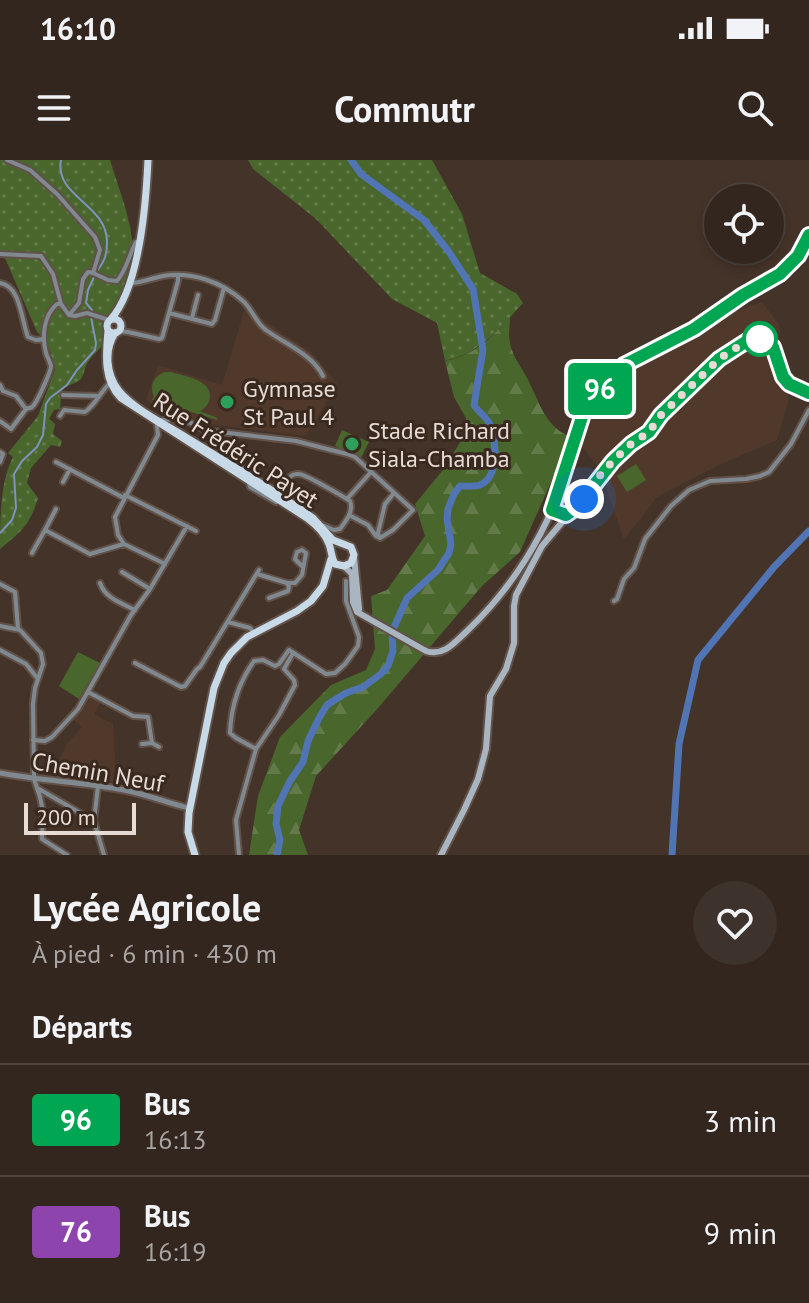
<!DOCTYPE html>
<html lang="fr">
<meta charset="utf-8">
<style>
body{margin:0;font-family:"PT Sans",sans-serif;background:#3e322c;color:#f1f3f6;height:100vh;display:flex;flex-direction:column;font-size:30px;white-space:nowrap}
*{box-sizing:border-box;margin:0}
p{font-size:26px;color:#a9a5a4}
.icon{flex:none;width:44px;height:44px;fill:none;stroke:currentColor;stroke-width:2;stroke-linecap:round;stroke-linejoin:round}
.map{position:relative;height:695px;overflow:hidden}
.side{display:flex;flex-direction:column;background:#33261f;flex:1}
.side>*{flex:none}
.badge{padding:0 16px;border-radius:6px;font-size:28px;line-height:52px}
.fabs{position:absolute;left:704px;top:24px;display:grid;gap:16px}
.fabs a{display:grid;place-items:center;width:80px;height:80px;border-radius:50%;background:#33261f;box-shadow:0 4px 12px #0003,0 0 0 2px #4e433d;font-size:40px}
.scale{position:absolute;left:24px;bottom:20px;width:112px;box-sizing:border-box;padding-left:8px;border:4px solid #e7dbd5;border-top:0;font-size:22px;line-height:28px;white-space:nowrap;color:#e7dbd5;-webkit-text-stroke:6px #3a291f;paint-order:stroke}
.you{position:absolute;width:40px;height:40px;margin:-20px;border:6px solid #fff;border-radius:50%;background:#1a73e8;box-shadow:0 0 0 12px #1a73e833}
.map>.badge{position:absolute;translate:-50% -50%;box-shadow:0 0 0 4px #fff}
h2{padding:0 32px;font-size:30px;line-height:72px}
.round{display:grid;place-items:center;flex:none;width:84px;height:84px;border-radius:42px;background:#3e322c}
.headline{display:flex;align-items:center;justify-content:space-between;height:136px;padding:0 32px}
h1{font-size:38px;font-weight:800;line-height:60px}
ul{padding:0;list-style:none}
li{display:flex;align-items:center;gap:24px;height:112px;padding:0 32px;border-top:2px solid #4e433d}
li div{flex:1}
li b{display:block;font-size:30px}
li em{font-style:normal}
li .badge{min-width:88px;font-weight:700;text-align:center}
.status{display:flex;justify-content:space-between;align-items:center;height:56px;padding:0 40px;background:#33261f;direction:ltr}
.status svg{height:22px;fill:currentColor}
header{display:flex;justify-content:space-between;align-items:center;height:104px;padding:0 32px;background:#33261f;font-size:36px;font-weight:800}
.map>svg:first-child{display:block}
.built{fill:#50392b}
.grass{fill:url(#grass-dots)}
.forest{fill:url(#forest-firs)}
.pitch{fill:#49662c}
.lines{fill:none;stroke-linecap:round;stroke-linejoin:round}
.stream{stroke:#7e93bf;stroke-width:2}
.river{stroke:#5174b5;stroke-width:7}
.minor-casing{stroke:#615148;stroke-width:8}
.tertiary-casing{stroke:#615148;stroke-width:9}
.secondary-casing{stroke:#615148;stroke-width:10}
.primary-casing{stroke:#615148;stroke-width:11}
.minor{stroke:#80898f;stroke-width:4}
.tertiary{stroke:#80898f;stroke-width:5}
.secondary{stroke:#a9b6c1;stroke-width:6}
.primary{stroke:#c8dae7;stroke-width:7}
.line-casing{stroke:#fff;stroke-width:18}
.line{stroke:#00a651;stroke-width:12}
.walk{stroke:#e7dbd5;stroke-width:8;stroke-dasharray:0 14.4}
.stop-dot{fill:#fff;stroke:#00a651;stroke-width:4}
.leisure-dot{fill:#2e9e5b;stroke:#3a291f;stroke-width:3}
.labels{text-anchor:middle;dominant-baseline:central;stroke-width:6;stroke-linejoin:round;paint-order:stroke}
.poi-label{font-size:24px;fill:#e7dbd5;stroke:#3a291f;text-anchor:start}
.street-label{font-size:24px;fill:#e7dbd5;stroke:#3a291f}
</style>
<div class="status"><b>16:10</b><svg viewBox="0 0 49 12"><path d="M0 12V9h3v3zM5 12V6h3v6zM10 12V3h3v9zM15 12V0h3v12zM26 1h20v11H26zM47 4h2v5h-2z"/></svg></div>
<header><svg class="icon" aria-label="menu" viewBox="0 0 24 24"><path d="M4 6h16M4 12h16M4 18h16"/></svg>Commutr<svg class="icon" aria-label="search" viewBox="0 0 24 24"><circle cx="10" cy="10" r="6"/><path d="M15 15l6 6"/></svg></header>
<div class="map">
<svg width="809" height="695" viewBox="0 0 809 695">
<defs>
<pattern id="grass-dots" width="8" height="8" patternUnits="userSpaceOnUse" patternTransform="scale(2)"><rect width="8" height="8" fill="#49662c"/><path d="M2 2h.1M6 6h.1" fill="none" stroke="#637b4a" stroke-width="1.8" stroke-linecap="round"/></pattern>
<pattern id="forest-firs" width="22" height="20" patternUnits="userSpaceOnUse" patternTransform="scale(2)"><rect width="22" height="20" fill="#49662c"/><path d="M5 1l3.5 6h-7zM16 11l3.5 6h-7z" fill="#637b4a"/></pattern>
</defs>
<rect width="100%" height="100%" fill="#443329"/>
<!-- built -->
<path class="built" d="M 762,142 L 779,164 L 780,172 L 775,200 L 786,224 L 789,239 L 777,280 L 719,305 L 657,337 L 624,380 L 600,309 L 580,285 L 580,272 L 597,236 L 617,215 L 657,191 L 686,178 L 720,156 Z
M 246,144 L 266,162 L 311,192 L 337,223 L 336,227 L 306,276 L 199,263 L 184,258 L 175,257 L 160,250 L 152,246 L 146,239 L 158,205 L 222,225 Z
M 87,533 L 101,541 L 94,554 L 113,564 L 115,598 L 113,628 L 47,621 L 67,584 L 82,567 L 70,557 L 78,549 Z"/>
<!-- grass -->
<path class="grass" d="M 0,0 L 110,0 C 119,30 132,60 133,92 C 133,115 115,148 104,168 C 109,187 96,189 88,202 C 84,208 85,214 80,220 C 75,224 66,225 63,230 C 60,234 61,244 60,249 L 54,250 L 49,259 L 55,264 L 53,274 L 62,281 L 60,287 L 51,285 L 31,308 L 27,323 L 38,338 C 30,365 21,372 0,389 C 0,361 0,321 13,297 L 8,293 L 38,256 L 55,209 L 47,181 L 37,172 L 2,91 L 0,90 Z
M 248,0 L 432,0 L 462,54 L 480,113 L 517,134 L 523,143 C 500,168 481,193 445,201 L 437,163 L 392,139 L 316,59 L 253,9 Z"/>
<!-- forest -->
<path class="forest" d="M 510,157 C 510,165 508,175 510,183 C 512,197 524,210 530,224 C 539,242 546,266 567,275 L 567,286 L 520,392 L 482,426 L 378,548 L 316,616 L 299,670 L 308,695 L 249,695 L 258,636 L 280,577 L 331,525 L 366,510 L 375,489 L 371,436 L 387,430 L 425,376 L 415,344 L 447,305 L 464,275 L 466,258 L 454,237 L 445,201 C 475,195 491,178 510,157 Z"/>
<!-- pitch -->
<path class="pitch" d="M 165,212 L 171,212 C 183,216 209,219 210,235 C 210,243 206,248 200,251 L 217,258 L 217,260 L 152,240 L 154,237 C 149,225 154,216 165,212 Z
M 342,270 L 369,282 L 361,298 L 335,286 Z
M 636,304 L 646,320 L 627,332 L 617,316 Z
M 78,492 L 100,503 L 79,539 L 59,526 Z"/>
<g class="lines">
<!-- stream -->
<path class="stream" d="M 61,0 C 54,37 108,44 107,83 C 107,95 104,102 97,111
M 92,150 L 86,143 L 88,130 L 94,117
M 0,373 L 12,360 L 16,348 L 14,314 L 22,301 L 37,287 L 43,275 L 46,244 L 50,238 L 67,225 L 77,210 L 95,190 L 96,183 L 91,157"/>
<!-- river -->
<path class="river" d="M 277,695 L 280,680 L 276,664 L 278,646 L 290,621 L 303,602 L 308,581 L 319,558 L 327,545 L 333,541 L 346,533 L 363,527 L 381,514 L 388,506 L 393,491 L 392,472 L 407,438 L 438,410 L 449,393 L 451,384 L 447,359 L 448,349 L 454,334 L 460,326 C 467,326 474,327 480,325 C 500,316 496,283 490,265 C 487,257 479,253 474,245 L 483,190 L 473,129 L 449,92 L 424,60 L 361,14 L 351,0
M 672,695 L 679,584 L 698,500 L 774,407 L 809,371"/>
<defs>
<path id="minor" d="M 7,0 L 30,10 L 57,34 L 95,77 L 100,90 L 93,113 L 108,120 L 117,121 C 126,111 129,95 136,82 L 139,82
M 0,94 L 41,96 L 53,114 L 61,144 L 69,155 L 75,156 L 87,153 L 109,160
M 131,120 L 133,123 C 143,122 153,118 163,116 C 191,111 222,122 243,141 C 252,149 256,163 266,170 C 285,184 312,194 323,216
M 0,123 C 21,126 21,160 28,177 L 36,180 L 44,179
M 169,153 L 212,164 L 215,160 L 224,128
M 69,155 L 79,143 L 83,119 L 88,112 L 93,113
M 192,158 L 198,135
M 119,171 L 128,172 L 159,179 L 162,178 L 178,121 L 178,115
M 0,225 L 3,231 L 16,236 L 26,249 C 28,248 31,248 32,247 C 37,243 51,211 51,206 C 50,201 47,197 46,193 C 42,177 43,156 57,144 L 61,144
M 63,235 L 99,236
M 60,256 L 64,250 L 85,252 C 96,244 101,231 111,222
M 0,261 L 11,269 L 26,249
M 204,270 L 296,281 L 347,294 L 355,297 L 413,350 L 393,370 L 380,378 L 376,376 L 368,365 L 349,355
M 0,292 L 3,294 L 0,302
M 56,302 L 124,338
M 63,322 L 70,309
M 249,323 L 250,327 L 276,342 L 280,341
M 286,325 C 288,318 291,313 299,314 C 305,314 344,337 350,341 C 354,351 346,361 340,369 L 334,370 L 322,365
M 125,335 L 196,371
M 347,339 L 371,312
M 563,355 L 570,353 L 576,348 L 601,314 L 631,284 L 649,272 L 661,255 L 719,199 L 750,179 L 760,179 L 768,184 L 773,187 L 783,217 L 789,224 L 809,233
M 45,370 L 56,349
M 380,378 L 378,373 L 385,344 L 394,333
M 302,390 L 297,392 L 295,399 L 303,407
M 32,393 L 45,370 L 90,394 L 124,384
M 165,404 L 124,384 L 118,375 L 115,357 L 158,275 L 157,266 L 158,260 C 167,260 176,259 185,261 C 204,266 237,294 244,312
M 122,412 L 150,429
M 257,414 L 287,423 L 295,423 L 302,415 L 306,393 L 302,390
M 100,423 C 105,438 121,443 135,450
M 0,424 L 15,432 L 18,469
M 269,438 L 288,431 L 289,427 L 287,423
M 614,441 L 617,439 L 624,419 L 634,408 L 645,379 L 671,346 L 689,330 L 710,321 L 746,319 L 760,316 L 769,312 L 791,284 L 809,250
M 228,462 L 250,468 L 254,473
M 0,466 L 20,470 L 41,493 L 43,504 L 35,528 L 33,544 L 34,619 L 40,637 L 43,652 L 42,679 L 67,695
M 0,490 L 26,504 L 38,519
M 135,503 L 181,527 L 185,526 L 197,509 L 200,507 L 259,410
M 88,532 L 133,556 L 148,557 L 152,583
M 33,580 L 45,581 L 52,577 L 78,549 L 131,455 L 150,429 L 187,366
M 142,584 L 152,583 L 159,587
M 256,589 L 236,578 L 230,573 C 231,547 239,522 254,501 L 263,500 L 275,506 L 279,504 L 289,490 L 326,514 L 335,513 L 345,504 L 358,486 L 359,477 L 346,441 L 346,421
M 98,626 L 94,661 L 104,695
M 39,629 L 94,661
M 239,695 L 236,660 L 256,589 L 279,555 L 295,525 L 294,520 L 284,509 L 293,493"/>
<path id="tertiary" d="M 0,613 C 41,621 83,622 124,630 C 146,634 167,643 189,648"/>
<path id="secondary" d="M 354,397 L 359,449
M 344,406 L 352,414 L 353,442 L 357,452 L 426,491 C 444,497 455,482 467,471 C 511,429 546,375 564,317 C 571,294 574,269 586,248 C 614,200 649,195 693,169 C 710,159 726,146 743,135 C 775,115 792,110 809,75
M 441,695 L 464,650 L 478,619 L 486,589 L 490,536 L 506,509 L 514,483 L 514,446 L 516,435 L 542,386 L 563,361 L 563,355 L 552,350"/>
<path id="primary" d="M107 166a7 7 0 1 1 14 0a7 7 0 1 1-14 0Z
M 111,159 C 140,126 146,43 148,0
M 108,171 C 106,194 103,220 121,238 L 307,358 C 315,364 325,373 329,384 C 332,392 331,397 335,404 L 344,406 L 351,403 L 354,395 L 351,387 L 333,380 L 313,358 C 270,327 224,301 179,273 C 159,261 133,248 119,231 C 106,215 104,190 115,173
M 195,695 L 188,672 L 189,653 L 214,528 L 224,503 L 231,493 L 247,477 L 297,451 L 311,441 L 323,426 L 331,399"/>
</defs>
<!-- minor casing -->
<use href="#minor" class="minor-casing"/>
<!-- tertiary casing -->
<use href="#tertiary" class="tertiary-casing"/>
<!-- secondary casing -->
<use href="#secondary" class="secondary-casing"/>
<!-- primary casing -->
<use href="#primary" class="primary-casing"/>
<!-- minor -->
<use href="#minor" class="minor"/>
<!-- tertiary -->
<use href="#tertiary" class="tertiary"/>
<!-- secondary -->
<use href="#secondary" class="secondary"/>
<!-- primary -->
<use href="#primary" class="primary"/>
</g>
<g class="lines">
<defs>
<path id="line" d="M 809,75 L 798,96 L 780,114 L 743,135 L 694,169 L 624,205 L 606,221 L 592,238 L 583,254 L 552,350 L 566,355 L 576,348 L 613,301 L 631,284 L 649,272 L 661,255 L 719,199 L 750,179 L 760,179 L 773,187 L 783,217 L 789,224 L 809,233"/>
</defs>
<!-- line casing -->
<use href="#line" class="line-casing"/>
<!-- line -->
<use href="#line" class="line"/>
<!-- walk -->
<path class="walk" d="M 584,339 L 601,314 L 613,301 L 631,284 L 649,272 L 661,255 L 719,199 L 750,179 L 760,179"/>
</g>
<!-- markers -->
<circle class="stop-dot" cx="760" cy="179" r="16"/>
<g class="leisure-dot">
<circle cx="227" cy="242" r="8"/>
<circle cx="352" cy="284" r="8"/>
</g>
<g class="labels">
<!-- poi labels -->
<g class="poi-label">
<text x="243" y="228">Gymnase<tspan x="243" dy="28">St Paul 4</tspan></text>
<text x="368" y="270">Stade Richard<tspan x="368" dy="28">Siala-Chamba</tspan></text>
</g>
<!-- street labels -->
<g class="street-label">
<text transform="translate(236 290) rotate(33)">Rue Frédéric Payet</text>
<text transform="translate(98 612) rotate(10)">Chemin Neuf</text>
</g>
</g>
</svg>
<div class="fabs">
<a><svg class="icon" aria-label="locate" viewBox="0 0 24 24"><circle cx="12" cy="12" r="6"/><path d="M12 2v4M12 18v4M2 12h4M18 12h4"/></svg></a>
</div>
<div class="scale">200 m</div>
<div class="you" style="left:584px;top:339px"></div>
<b class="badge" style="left:600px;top:229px;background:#00a651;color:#fff">96</b>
</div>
<section class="side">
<div class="headline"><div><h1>Lycée Agricole</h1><p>À pied · 6 min · 430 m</p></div><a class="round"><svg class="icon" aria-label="heart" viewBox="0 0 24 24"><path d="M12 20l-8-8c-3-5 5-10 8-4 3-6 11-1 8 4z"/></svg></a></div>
<h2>Départs</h2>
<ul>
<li><span class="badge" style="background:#00a651;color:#fff">96</span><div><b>Bus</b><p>16:13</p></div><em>3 min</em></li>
<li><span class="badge" style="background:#8e44ad;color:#fff">76</span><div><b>Bus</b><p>16:19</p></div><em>9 min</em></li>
</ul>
</section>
